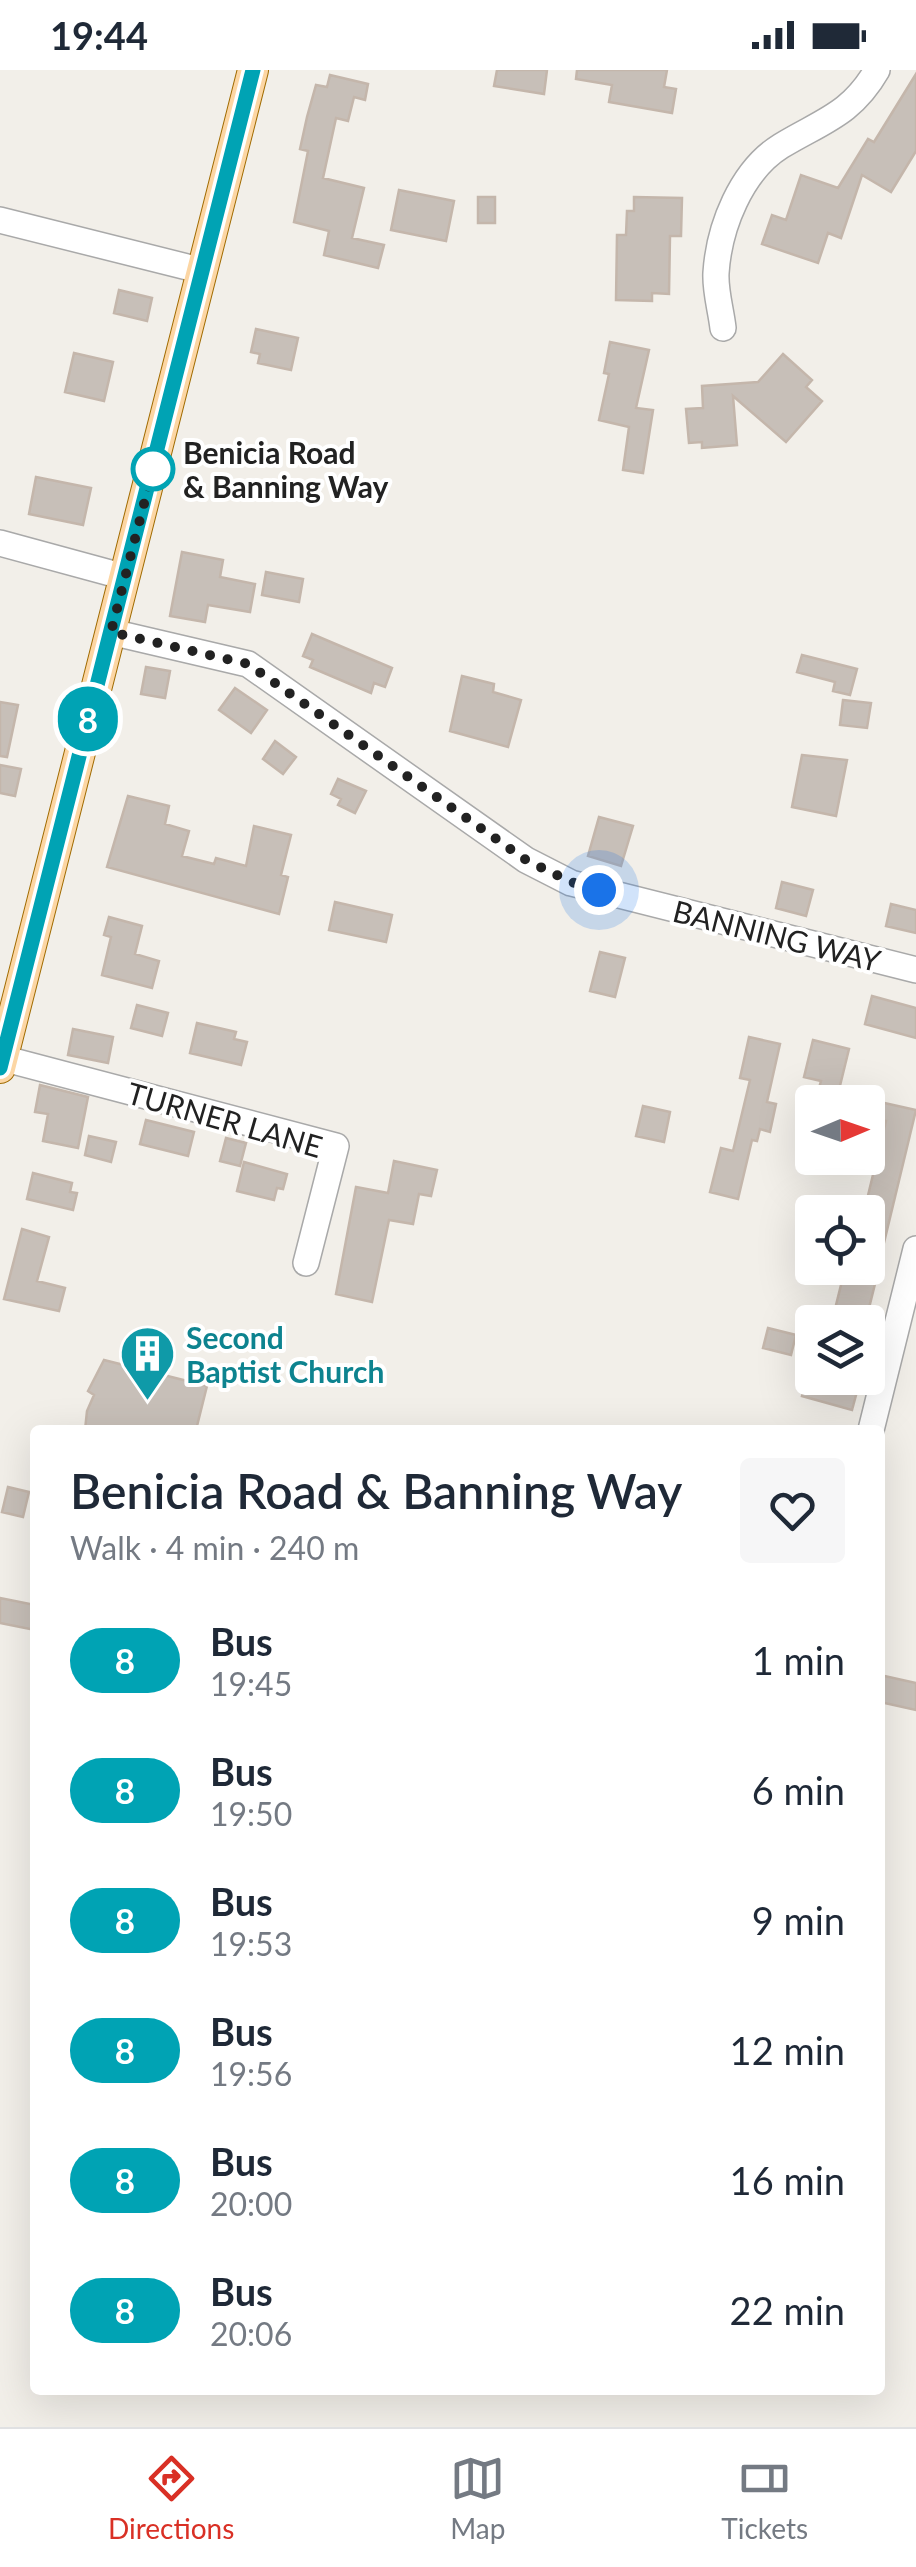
<!DOCTYPE html>
<meta charset="utf-8">
<style>
body{margin:0;font-family:Lato,sans-serif;background:#f6f6f7;color:#1f2937;height:100vh;display:flex;flex-direction:column;font-size:38px;white-space:nowrap}
*{box-sizing:border-box;margin:0}
p{font-size:32px;color:#747a83}
.icon{flex:none;width:55px;height:55px;fill:none;stroke:currentColor;stroke-width:2;stroke-linecap:round;stroke-linejoin:round}
.map{position:relative;flex:1;overflow:hidden}
.details{position:absolute;left:30px;top:1355px;width:855px;height:970px;display:flex;flex-direction:column;background:#fff;border-radius:10px;box-shadow:0 10px 40px #0002}
.details>*{flex:none}
.badge{padding:0 20px;border-radius:32px;font-size:35px;line-height:65px}
.needle{width:65px;rotate:88deg}
.controls{position:absolute;left:795px;top:1015px;display:grid;gap:20px}
.controls a{display:grid;place-items:center;width:90px;height:90px;border-radius:10px;background:#fff;box-shadow:0 10px 40px #0002;font-size:50px}
.you{position:absolute;width:50px;height:50px;margin:-25px;border:8px solid #fff;border-radius:50%;background:#1a73e8;box-shadow:0 0 0 15px #1a73e833}
.map>.badge{position:absolute;translate:-50% -50%;box-shadow:0 0 0 5px #fff}
.round{display:grid;place-items:center;flex:none;width:105px;height:105px;border-radius:10px;background:#f6f6f7}
.overview{display:flex;align-items:center;justify-content:space-between;height:170px;padding:0 40px}
h1{font-size:48px;font-weight:600;line-height:75px}
ul{padding:0;list-style:none}
li{display:flex;align-items:center;gap:30px;height:130px;padding:0 40px}
li div{flex:1}
li b{display:block;font-size:38px}
li em{font-style:normal}
li .badge{min-width:110px;font-weight:700;text-align:center}
.status{display:flex;justify-content:space-between;align-items:center;height:70px;padding:0 50px;background:#fff;direction:ltr}
.status svg{height:28px;fill:currentColor}
.dock{display:flex;justify-content:space-around;align-items:center;height:140px;border-top:2px solid #e0e1e3;background:#fff;font-size:28px;color:#747a83}
.dock a{display:grid;justify-items:center;gap:5px}
.dock .selected{color:#d93025}
.map>svg:first-child{display:block}
.building{fill:#c7bfb8;stroke:#c4b6ab;stroke-width:2.5}
.lines{fill:none;stroke-linecap:round;stroke-linejoin:round}
.minor-casing{stroke:#a9a9a9;stroke-width:28}
.major-casing{stroke:#a06b00;stroke-width:32}
.minor{stroke:#fff;stroke-width:25}
.major{stroke:#fcd6a4;stroke-width:30}
.line-casing{stroke:#fff;stroke-width:22}
.line{stroke:#00a3b4;stroke-width:15}
.walk{stroke:#222;stroke-width:10;stroke-dasharray:0 18}
.stop-dot{fill:#fff;stroke:#00a3b4;stroke-width:5}
.labels{text-anchor:middle;dominant-baseline:central;stroke-width:8;stroke-linejoin:round;paint-order:stroke}
.stop-label{font-size:30px;font-weight:bold;fill:#222;stroke:#fff;text-anchor:start}
.street-label{font-size:30px;fill:#222;stroke:#fff}
.culture-label{font-size:30px;font-weight:bold;fill:#0d838f;stroke:#fff;text-anchor:start}
</style>
<div class="status"><b>19:44</b><svg viewBox="0 0 49 12"><path d="M0 12V9h3v3zM5 12V6h3v6zM10 12V3h3v9zM15 12V0h3v12zM26 1h20v11H26zM47 4h2v5h-2z"/></svg></div>
<div class="map">
<svg width="916" height="2357" viewBox="0 0 916 2357">
<rect width="100%" height="100%" fill="#f2efe9"/>
<!-- building -->
<path class="building" d="M 497,0 L 547,0 L 544,24 L 494,16 Z
M 577,0 L 667,0 L 664,17 L 676,19 L 672,43 L 609,32 L 612,15 L 576,9 Z
M 916,4 L 916,81 L 891,122 L 862,105 L 841,168 L 828,163 L 818,193 L 762,174 L 772,145 L 786,150 L 801,105 L 838,118 L 868,69 L 874,72 Z
M 330,5 L 368,14 L 365,30 L 354,27 L 348,51 L 336,48 L 323,108 L 364,118 L 352,168 L 384,175 L 378,198 L 324,185 L 329,161 L 294,152 L 308,81 L 300,79 L 307,47 L 316,15 L 327,17 Z
M 399,120 L 454,131 L 446,171 L 391,160 Z
M 478,127 L 495,127 L 495,153 L 478,153 Z
M 634,127 L 682,128 L 681,166 L 670,166 L 669,224 L 652,223 L 652,231 L 616,230 L 617,165 L 626,165 L 627,141 L 634,141 Z
M 119,220 L 152,228 L 147,251 L 114,243 Z
M 256,259 L 298,268 L 291,300 L 258,293 L 260,284 L 251,282 Z
M 610,272 L 649,280 L 636,338 L 653,340 L 643,403 L 623,400 L 629,357 L 599,350 L 609,304 L 604,303 Z
M 74,283 L 113,292 L 104,331 L 65,322 Z
M 783,284 L 812,310 L 806,317 L 822,331 L 786,372 L 733,326 L 737,375 L 702,378 L 702,372 L 689,373 L 686,339 L 703,338 L 702,316 L 758,312 Z
M 36,407 L 91,418 L 83,455 L 29,444 Z
M 182,482 L 223,490 L 220,507 L 255,514 L 250,542 L 208,535 L 205,552 L 170,546 Z
M 266,502 L 303,509 L 299,532 L 262,525 Z
M 312,564 L 392,598 L 385,617 L 374,613 L 371,623 L 310,597 L 313,590 L 303,586 Z
M 802,585 L 857,599 L 850,625 L 833,621 L 835,612 L 797,602 Z
M 146,597 L 170,601 L 165,628 L 141,624 Z
M 462,606 L 494,614 L 493,622 L 521,630 L 508,677 L 450,661 Z
M 235,618 L 267,640 L 251,663 L 219,640 Z
M 843,630 L 871,633 L 867,658 L 840,655 Z
M 0,632 L 18,635 L 7,687 L 0,686 Z
M 275,671 L 296,687 L 283,704 L 263,689 Z
M 802,685 L 847,690 L 836,746 L 792,737 Z
M 0,695 L 21,699 L 15,726 L 0,723 Z
M 338,709 L 366,721 L 355,743 L 338,735 L 341,729 L 331,724 Z
M 128,726 L 169,736 L 165,754 L 189,761 L 182,786 L 214,794 L 216,788 L 246,796 L 254,756 L 291,765 L 281,805 L 288,807 L 279,844 L 107,797 Z
M 599,747 L 633,756 L 621,796 L 588,786 Z
M 782,812 L 813,820 L 806,846 L 776,838 Z
M 335,832 L 392,845 L 386,872 L 329,860 Z
M 891,834 L 916,840 L 916,863 L 886,856 Z
M 109,847 L 142,856 L 135,884 L 159,891 L 152,918 L 102,905 L 111,867 L 104,865 Z
M 600,882 L 625,888 L 615,927 L 590,921 Z
M 872,926 L 916,938 L 916,968 L 865,954 Z
M 137,935 L 168,943 L 162,966 L 131,958 Z
M 197,953 L 236,962 L 234,969 L 247,972 L 241,995 L 190,983 Z
M 73,959 L 113,967 L 108,993 L 68,985 Z
M 749,967 L 780,974 L 767,1032 L 776,1034 L 770,1062 L 760,1059 L 757,1071 L 752,1070 L 738,1129 L 710,1122 L 721,1078 L 733,1081 L 750,1010 L 740,1008 Z
M 813,970 L 849,979 L 836,1032 L 815,1032 L 821,1011 L 804,1007 Z
M 40,1015 L 88,1027 L 78,1078 L 43,1071 L 48,1044 L 35,1042 Z
M 871,1030 L 916,1040 L 882,1181 L 868,1177 L 868,1142 L 864,1142 L 886,1051 L 868,1047 Z
M 643,1036 L 670,1042 L 664,1072 L 636,1066 Z
M 146,1050 L 194,1062 L 188,1086 L 140,1074 Z
M 89,1066 L 116,1072 L 111,1092 L 85,1085 Z
M 226,1068 L 246,1073 L 240,1096 L 220,1091 Z
M 394,1091 L 437,1100 L 431,1126 L 419,1124 L 413,1154 L 389,1150 L 372,1232 L 336,1224 L 356,1117 L 388,1123 Z
M 244,1092 L 287,1104 L 283,1119 L 277,1118 L 274,1130 L 237,1121 Z
M 33,1103 L 72,1113 L 70,1122 L 77,1123 L 73,1140 L 27,1129 Z
M 22,1159 L 49,1167 L 37,1211 L 65,1218 L 59,1241 L 4,1229 Z
M 843,1207 L 875,1214 L 867,1246 L 835,1239 Z
M 768,1258 L 796,1265 L 791,1285 L 763,1278 Z
M 104,1290 L 207,1316 L 196,1360 L 85,1360 L 87,1341 L 94,1325 L 88,1321 Z
M 819,1308 L 859,1314 L 852,1340 L 802,1326 L 806,1310 L 818,1312 Z
M 8,1417 L 29,1422 L 23,1447 L 2,1442 Z
M 0,1528 L 35,1535 L 35,1560 L 0,1553 Z
M 880,1605 L 916,1613 L 916,1640 L 880,1632 Z"/>
<g class="lines">
<defs>
<path id="minor" d="M 0,150 L 203,201
M 723,258 C 721,240 715,221 716,203 C 719,157 741,101 781,76 C 822,51 851,45 877,0
M 0,473 L 125,507
M 111,562 L 248,594 L 526,790 L 571,813 L 916,900
M 2,988 L 336,1076 L 306,1193
M 871,1360 L 916,1179"/>
<path id="major" d="M 0,998 L 253,0"/>
</defs>
<!-- minor casing -->
<use href="#minor" class="minor-casing"/>
<!-- major casing -->
<use href="#major" class="major-casing"/>
<!-- minor -->
<use href="#minor" class="minor"/>
<!-- major -->
<use href="#major" class="major"/>
</g>
<g class="lines">
<defs>
<path id="line" d="M 0,998 L 253,0"/>
</defs>
<!-- line casing -->
<use href="#line" class="line-casing"/>
<!-- line -->
<use href="#line" class="line"/>
<!-- walk -->
<path class="walk" d="M 153,399 L 111,562 L 248,594 L 526,790 L 571,812 L 599,820"/>
</g>
<!-- icons -->
<defs>
<symbol id="building-pin" viewBox="-11 -11 22 30"><path d="M0 17L-7.5 6A9.5 9.5 0 1 1 7.5 6Z" fill="#0f9aa8" stroke="#fff"/><path d="M-4-6H4V6H1V3H-1V6H-4ZM-2.5-4.3h1.7v1.8h-1.7ZM.8-4.3h1.7v1.8H.8ZM-2.5-1h1.7V.8h-1.7ZM.8-1h1.7V.8H.8Z" fill="#fff"/></symbol>
</defs>
<g fill-rule="evenodd">
<use href="#building-pin" x="116" y="1252" width="63" height="86"/>
</g>
<!-- markers -->
<circle class="stop-dot" cx="153" cy="399" r="20"/>
<g class="labels">
<!-- stop labels -->
<g class="stop-label">
<text x="183" y="382">Benicia Road<tspan x="183" dy="34">&amp; Banning Way</tspan></text>
</g>
<!-- street labels -->
<g class="street-label">
<text transform="translate(777 865) rotate(14)">BANNING WAY</text>
<text transform="translate(225 1049) rotate(16)">TURNER LANE</text>
</g>
<!-- culture labels -->
<g class="culture-label">
<text x="186" y="1267">Second<tspan x="186" dy="34">Baptist Church</tspan></text>
</g>
</g>
</svg>
<div class="controls">
<a><svg class="needle" viewBox="-14 -14 28 28"><path d="M0-13l5 13h-10z" fill="#e53935"/><path d="M0 13l5-13h-10z" fill="#747a83"/></svg></a>
<a><svg class="icon" aria-label="locate" viewBox="0 0 24 24"><circle cx="12" cy="12" r="6"/><path d="M12 2v4M12 18v4M2 12h4M18 12h4"/></svg></a>
<a><svg class="icon" aria-label="layers" viewBox="0 0 24 24"><path d="M12 4l9 5-9 5-9-5zM3 14l9 5 9-5"/></svg></a>
</div>
<div class="you" style="left:599px;top:820px"></div>
<b class="badge" style="left:88px;top:649px;background:#00a3b4;color:#fff">8</b>
<section class="details">
<div class="overview"><div><h1>Benicia Road &amp; Banning Way</h1><p>Walk · 4 min · 240 m</p></div><a class="round"><svg class="icon" aria-label="heart" viewBox="0 0 24 24"><path d="M12 20l-8-8c-3-5 5-10 8-4 3-6 11-1 8 4z"/></svg></a></div>
<ul>
<li><span class="badge" style="background:#00a3b4;color:#fff">8</span><div><b>Bus</b><p>19:45</p></div><em>1 min</em></li>
<li><span class="badge" style="background:#00a3b4;color:#fff">8</span><div><b>Bus</b><p>19:50</p></div><em>6 min</em></li>
<li><span class="badge" style="background:#00a3b4;color:#fff">8</span><div><b>Bus</b><p>19:53</p></div><em>9 min</em></li>
<li><span class="badge" style="background:#00a3b4;color:#fff">8</span><div><b>Bus</b><p>19:56</p></div><em>12 min</em></li>
<li><span class="badge" style="background:#00a3b4;color:#fff">8</span><div><b>Bus</b><p>20:00</p></div><em>16 min</em></li>
<li><span class="badge" style="background:#00a3b4;color:#fff">8</span><div><b>Bus</b><p>20:06</p></div><em>22 min</em></li>
</ul>
</section>
</div>
<nav class="dock">
<a class="selected"><svg class="icon" aria-label="directions" viewBox="0 0 24 24"><path d="M12 3l9 9-9 9-9-9zM9 14v-3h6M13 9l2 2-2 2"/></svg>Directions</a>
<a><svg class="icon" aria-label="map" viewBox="0 0 24 24"><path d="M3 6l6-2 6 2 6-2v14l-6 2-6-2-6 2zM9 4v14M15 6v14"/></svg>Map</a>
<a><svg class="icon" aria-label="tickets" viewBox="0 0 24 24"><path d="M3 7h18v10H3zM15 7v10"/></svg>Tickets</a>
</nav>
